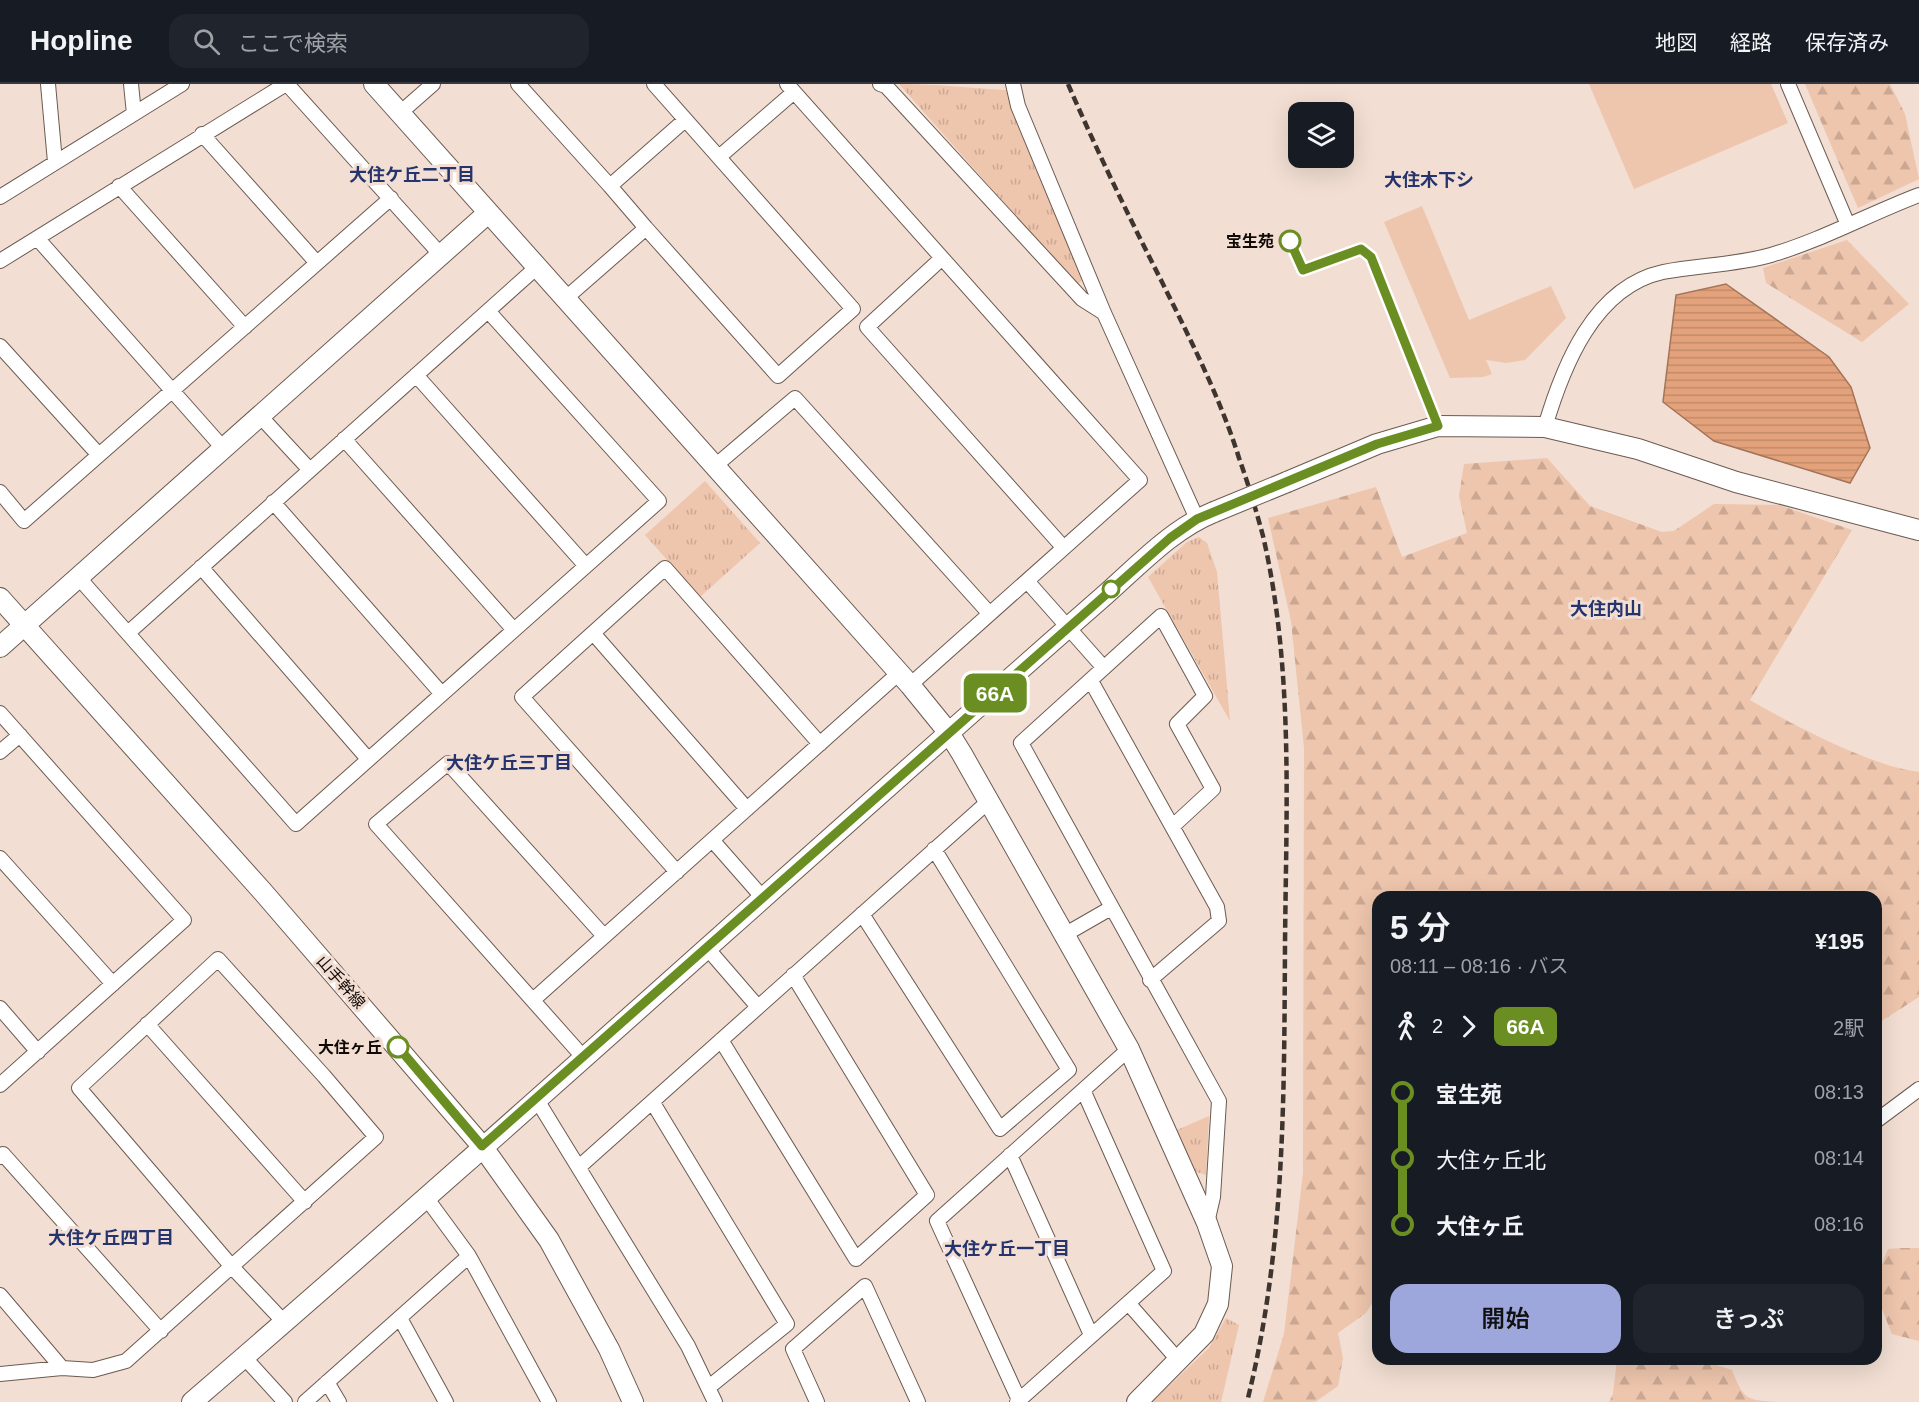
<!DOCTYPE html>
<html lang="ja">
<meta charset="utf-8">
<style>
body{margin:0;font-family:Helvetica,"Noto Sans JP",sans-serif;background:#20242c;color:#f1f3f6;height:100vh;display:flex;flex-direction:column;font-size:22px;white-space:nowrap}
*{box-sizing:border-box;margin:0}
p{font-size:20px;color:#9ea1a6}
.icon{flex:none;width:33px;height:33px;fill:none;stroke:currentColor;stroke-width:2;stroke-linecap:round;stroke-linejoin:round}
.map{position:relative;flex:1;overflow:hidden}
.sheet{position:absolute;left:1372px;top:807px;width:510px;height:474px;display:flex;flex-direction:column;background:#171b24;border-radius:18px;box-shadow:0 6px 24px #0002}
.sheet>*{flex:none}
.badge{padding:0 12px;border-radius:9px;font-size:21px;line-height:39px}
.tools{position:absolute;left:1288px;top:18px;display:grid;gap:12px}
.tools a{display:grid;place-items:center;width:66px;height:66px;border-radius:12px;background:#171b24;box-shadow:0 6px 24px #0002;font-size:30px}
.map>.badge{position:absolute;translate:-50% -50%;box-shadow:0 0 0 3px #fff}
.legs{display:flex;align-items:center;gap:9px;height:66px;padding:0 18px;font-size:20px}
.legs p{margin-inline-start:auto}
.head{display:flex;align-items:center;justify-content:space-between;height:102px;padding:0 18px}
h1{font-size:33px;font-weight:600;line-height:45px}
.primary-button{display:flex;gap:12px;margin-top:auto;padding:12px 18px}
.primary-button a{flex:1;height:69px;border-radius:18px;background:#9da7dc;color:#111;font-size:24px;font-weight:600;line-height:69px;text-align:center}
.primary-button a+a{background:#20242c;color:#f1f3f6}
ul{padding:0 18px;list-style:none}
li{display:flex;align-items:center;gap:21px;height:66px;font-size:22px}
li i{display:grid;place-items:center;width:9px;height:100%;margin:0 8px;background:currentColor}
li i::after{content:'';width:15px;height:15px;margin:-8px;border:4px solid;border-radius:50%;background:#171b24}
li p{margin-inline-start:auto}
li:first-child i{background:linear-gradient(#0000 50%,currentColor 0)}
li:last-child i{background:linear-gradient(currentColor 50%,#0000 0)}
header{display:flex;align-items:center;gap:36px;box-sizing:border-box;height:84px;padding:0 30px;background:#171b24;border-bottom:2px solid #363941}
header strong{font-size:28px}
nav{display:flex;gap:33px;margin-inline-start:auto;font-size:21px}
.search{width:420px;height:54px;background:#20242c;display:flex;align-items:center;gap:15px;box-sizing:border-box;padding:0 21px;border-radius:18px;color:#9ea1a6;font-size:22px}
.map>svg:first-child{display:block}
.grass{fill:#eec5ad}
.forest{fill:url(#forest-firs)}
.park{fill:url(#park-tufts)}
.water{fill:url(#water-rules);stroke:#a47458;stroke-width:1.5}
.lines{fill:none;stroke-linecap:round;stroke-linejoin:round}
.street-casing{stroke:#6c5a51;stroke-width:16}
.secondary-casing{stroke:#6c5a51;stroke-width:22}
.street{stroke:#fff;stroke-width:14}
.secondary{stroke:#fff;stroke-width:20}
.rail{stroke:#3e3530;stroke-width:4.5;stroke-dasharray:9 4.5;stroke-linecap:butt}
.secondary-bridge-casing{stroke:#6c5a51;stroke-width:22;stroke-linecap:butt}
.secondary-bridge{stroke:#fff;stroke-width:20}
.line-1-casing{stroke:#fff;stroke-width:14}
.line-1{stroke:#6b8e23;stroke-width:9}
.stop-1-dot{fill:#fff;stroke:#6b8e23;stroke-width:3}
.labels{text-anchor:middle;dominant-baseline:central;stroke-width:6;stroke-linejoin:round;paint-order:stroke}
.stop-label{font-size:16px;font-weight:bold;fill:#100a07;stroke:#f2ded2;text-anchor:end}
.street-label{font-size:16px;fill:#100a07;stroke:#f2ded2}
.neighbourhood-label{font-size:18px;font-weight:bold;fill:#26346d;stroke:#f2ded2}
</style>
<header>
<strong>Hopline</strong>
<div class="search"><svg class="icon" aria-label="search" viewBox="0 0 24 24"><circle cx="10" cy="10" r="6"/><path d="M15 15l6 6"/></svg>ここで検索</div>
<nav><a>地図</a><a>経路</a><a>保存済み</a></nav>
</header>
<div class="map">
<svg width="1919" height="1318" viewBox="0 0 1919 1318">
<defs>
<pattern id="forest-firs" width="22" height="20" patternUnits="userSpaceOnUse" patternTransform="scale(1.5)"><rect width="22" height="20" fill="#eec5ad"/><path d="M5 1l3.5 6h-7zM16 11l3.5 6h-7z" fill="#cba893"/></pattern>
<pattern id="park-tufts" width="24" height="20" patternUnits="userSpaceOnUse" patternTransform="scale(1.5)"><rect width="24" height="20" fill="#eec5ad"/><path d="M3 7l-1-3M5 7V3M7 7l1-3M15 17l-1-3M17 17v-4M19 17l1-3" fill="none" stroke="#cba893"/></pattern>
<pattern id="water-rules" width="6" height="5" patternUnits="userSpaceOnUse" patternTransform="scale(1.5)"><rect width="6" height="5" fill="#e3a27b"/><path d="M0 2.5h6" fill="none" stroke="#c28a69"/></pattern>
</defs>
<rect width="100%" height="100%" fill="#f2ded2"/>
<!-- grass -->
<path class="grass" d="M 1589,0 L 1771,0 L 1788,39 L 1634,105 Z
M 1422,122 L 1469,236 L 1551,202 L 1566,234 L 1525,276 L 1506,279 L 1486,276 L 1492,290 L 1483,293 L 1450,294 L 1384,138 Z"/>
<!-- forest -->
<path class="forest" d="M 1805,0 L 1890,0 L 1905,30 L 1919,95 L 1858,124 Z
M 1847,156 L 1909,220 L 1862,258 L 1766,199 L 1763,184 Z
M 1547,374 L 1590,422 L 1662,448 L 1674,447 L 1714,420 L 1779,421 L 1852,446 L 1750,616 C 1793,641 1870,682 1919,688 L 1919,913 L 1877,940 L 1876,813 L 1378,813 L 1378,1210 L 1366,1229 L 1338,1249 L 1343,1274 L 1338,1302 L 1315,1318 L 1263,1318 L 1284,1250 L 1303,1089 L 1304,664 L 1291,537 L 1268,434 L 1376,403 L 1402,473 L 1467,449 L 1459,412 L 1464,380 Z
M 1901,1164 L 1919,1164 L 1919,1257 L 1892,1250 C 1877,1213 1872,1202 1888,1165 Z
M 1617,1275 L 1698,1275 L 1732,1286 C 1744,1317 1747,1316 1779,1318 L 1609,1318 L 1613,1310 Z"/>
<!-- park -->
<path class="park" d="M 899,0 C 935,0 969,4 1006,6 L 1033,79 L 1083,195 L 1080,199 L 1075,199 Z
M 705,397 L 760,459 L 700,513 L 645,451 Z
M 1199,453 L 1207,459 L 1217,488 L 1230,637 L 1148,493 L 1187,458 Z
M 1209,1032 L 1206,1091 L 1196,1088 L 1177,1046 Z
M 1226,1234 L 1239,1241 L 1221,1318 L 1152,1318 L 1209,1264 Z"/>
<!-- water -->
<path class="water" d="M 1726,200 L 1829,273 L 1851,303 L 1870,364 L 1850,399 L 1714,357 L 1663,318 L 1676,211 Z"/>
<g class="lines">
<defs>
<path id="street" d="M 48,0 L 55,78
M 131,0 L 134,30
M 287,0 L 441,171
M 518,0 L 610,102
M 787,0 L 1140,396 L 910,601
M 880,0 L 886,2 L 1082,215 L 1104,229
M 1013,0 L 1018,22 L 1104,229 L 1197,435
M 1788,0 L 1848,141
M 400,29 L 433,0
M 202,50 L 317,179
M 719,73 L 794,8
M 119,102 L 245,243
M 0,113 L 182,0
M 646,144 L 778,292 L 853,225 L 654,0
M 37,154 L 223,364
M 942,174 L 867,243 L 1063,463
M 0,177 L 286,0
M 566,214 L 646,144 L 610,102 L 685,36
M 0,262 L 98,370
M 416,291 L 586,482
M 260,332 L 309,385
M 1545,343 C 1563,282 1594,203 1663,188 C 1699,181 1736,181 1771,171 C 1822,156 1869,130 1919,111
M 344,355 L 514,546
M 715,382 L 795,314 L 989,529
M 0,408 L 24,437 L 391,114
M 273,418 L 442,610
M 201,483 L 368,675
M 79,494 L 296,740 L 659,417 L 489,228
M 1027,497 L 1104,584
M 128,549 L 537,183
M 593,549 L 747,725
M 1091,597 L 1217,823 L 1219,837 L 1150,896
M 0,629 L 184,836 L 0,1001
M 0,668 L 20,651
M 1173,742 L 1213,705 L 1177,640 L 1205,612 L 1161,532 L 1021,659 L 1219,1017 L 1213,1113 L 1207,1139
M 713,757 L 763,814
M 0,774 L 113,900
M 677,788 L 522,613 L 665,484 L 820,660
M 862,830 L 1000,1045 L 1069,986 L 934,765
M 1064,851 L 1111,824
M 707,864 L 758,923
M 533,916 L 899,589
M 0,924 L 38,968
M 147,940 L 305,1118
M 721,956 L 856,1175 L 927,1111 L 793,891
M 584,974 L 376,740 L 448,679 L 604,852
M 537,1016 L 688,1262 L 715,1318
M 653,1019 L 787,1240 L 709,1303
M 1876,1037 L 1919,1005
M 1010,1071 L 1091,1251
M 0,1073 L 3,1070 L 161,1247
M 579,1083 L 989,717
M 425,1112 L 469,1172 L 549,1318
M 0,1211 L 62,1284
M 1129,1220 L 1179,1277
M 400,1234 L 446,1318
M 244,1273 L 285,1318
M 0,1290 L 62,1284 L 93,1286 L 126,1277 L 376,1053 L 324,992 L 218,875 L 79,1004 L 233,1184 L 284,1238
M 327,1298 L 339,1318
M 1019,1316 L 937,1137 L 1129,965
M 305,1318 L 469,1172
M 817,1318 L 793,1265 L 865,1202 L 918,1318
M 1017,1318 L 1164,1187 L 1084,1008"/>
<path id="secondary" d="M 374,0 L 910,601 L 949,649 L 962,670 L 1129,965 L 1207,1139 L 1222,1182 L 1218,1220 L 1204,1250 L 1137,1318
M 1287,398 L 1377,360 L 1438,342 L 1545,343 L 1638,365 L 1736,398 L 1919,446
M 0,514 L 263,808 L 482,1062 L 549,1156 L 609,1265 L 633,1318
M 0,563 L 488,129
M 192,1318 C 500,1053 799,779 1105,511 C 1139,481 1172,445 1214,428"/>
</defs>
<!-- street casing -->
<use href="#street" class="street-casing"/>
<!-- secondary casing -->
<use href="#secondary" class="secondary-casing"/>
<!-- street -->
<use href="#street" class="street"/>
<!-- secondary -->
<use href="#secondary" class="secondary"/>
<!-- rail -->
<path class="rail" d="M 1068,0 C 1097,67 1129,133 1162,198 C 1190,255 1220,313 1239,374 C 1248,399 1256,426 1263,452 C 1294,586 1286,726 1285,862 C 1284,1018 1285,1166 1247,1318"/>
<defs>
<path id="secondary-bridge" d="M 1214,428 L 1287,398"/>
</defs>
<!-- secondary-bridge casing -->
<use href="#secondary-bridge" class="secondary-bridge-casing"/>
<!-- secondary-bridge -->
<use href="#secondary-bridge" class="secondary-bridge"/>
</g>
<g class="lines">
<defs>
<path id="line-1" d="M 398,963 L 482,1062 L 1170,454 L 1197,435 L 1377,360 L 1438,342 L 1371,173 L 1361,165 L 1303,186 L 1290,157"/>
</defs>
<!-- line-1 casing -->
<use href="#line-1" class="line-1-casing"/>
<!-- line-1 -->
<use href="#line-1" class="line-1"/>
</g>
<!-- markers -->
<g class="stop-1-dot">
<circle cx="1290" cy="157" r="10"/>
<circle cx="1111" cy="505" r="8"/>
<circle cx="398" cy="963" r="10"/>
</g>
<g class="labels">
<!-- stop labels -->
<g class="stop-label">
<text x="1274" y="157">宝生苑</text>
<text x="382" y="963">大住ヶ丘</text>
</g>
<!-- street labels -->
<g class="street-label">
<text transform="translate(341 898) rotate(49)">山手幹線</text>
</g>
<!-- neighbourhood labels -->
<g class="neighbourhood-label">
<text x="412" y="91">大住ケ丘二丁目</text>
<text x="1429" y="96">大住木下シ</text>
<text x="1606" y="525">大住内山</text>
<text x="509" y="679">大住ケ丘三丁目</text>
<text x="111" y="1154">大住ケ丘四丁目</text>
<text x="1007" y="1165">大住ケ丘一丁目</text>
</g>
</g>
</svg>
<div class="tools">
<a><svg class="icon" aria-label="layers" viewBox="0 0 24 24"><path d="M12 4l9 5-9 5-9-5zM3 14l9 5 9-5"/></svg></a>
</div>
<b class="badge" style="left:995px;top:609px;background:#6b8e23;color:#fff">66A</b>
<section class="sheet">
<div class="head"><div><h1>5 分</h1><p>08:11 – 08:16 · バス</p></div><b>¥195</b></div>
<div class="legs"><svg class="icon" aria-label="walk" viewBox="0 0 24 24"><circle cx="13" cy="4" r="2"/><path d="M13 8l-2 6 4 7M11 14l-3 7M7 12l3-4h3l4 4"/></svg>2<svg class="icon" aria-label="forward" viewBox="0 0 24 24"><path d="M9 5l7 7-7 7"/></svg><b class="badge" style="background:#6b8e23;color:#fff">66A</b><p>2駅</p></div>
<ul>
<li><i style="color:#6b8e23"></i><b>宝生苑</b><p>08:13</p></li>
<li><i style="color:#6b8e23"></i><span>大住ヶ丘北</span><p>08:14</p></li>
<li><i style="color:#6b8e23"></i><b>大住ヶ丘</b><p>08:16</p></li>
</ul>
<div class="primary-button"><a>開始</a><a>きっぷ</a></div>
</section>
</div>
